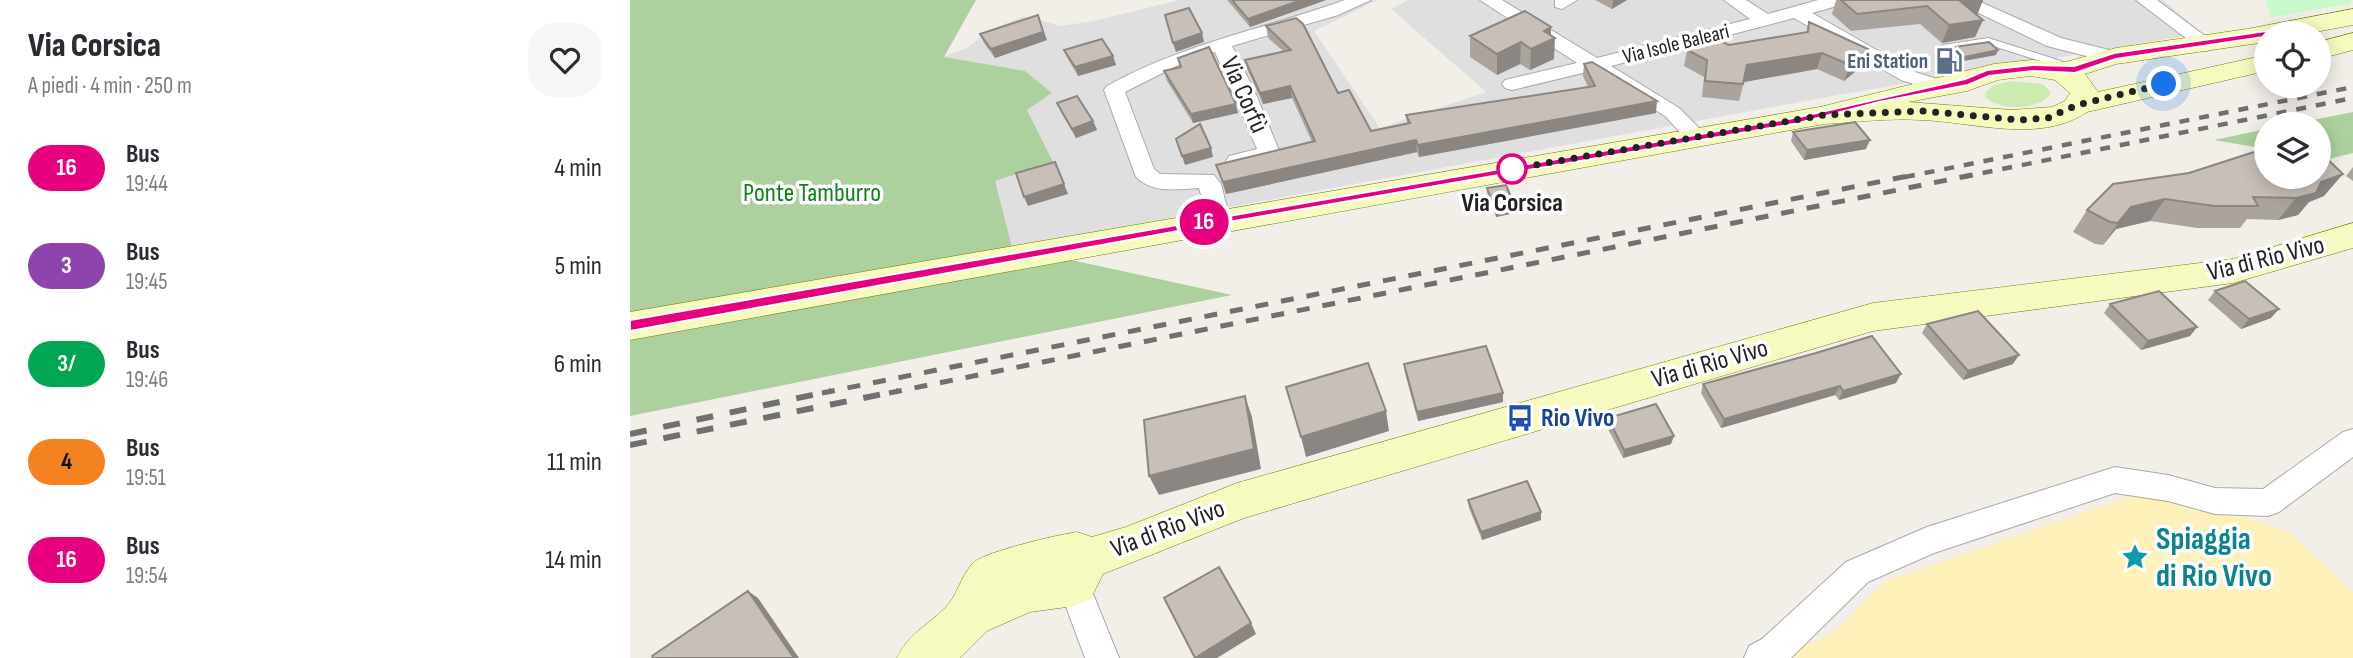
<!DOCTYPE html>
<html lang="it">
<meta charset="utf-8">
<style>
body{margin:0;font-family:"Sofia Sans Condensed",sans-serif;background:#f7f7f7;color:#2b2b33;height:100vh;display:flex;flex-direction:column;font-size:26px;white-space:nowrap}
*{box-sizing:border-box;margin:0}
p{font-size:23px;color:#7c7c81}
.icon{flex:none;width:38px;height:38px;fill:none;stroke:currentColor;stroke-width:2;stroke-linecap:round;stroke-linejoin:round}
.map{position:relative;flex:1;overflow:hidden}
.details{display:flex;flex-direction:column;background:#fff;width:630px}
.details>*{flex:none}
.badge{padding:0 14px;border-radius:23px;font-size:24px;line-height:46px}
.fabs{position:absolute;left:1624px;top:21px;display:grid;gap:14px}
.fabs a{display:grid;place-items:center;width:77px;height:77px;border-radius:50%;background:#fff;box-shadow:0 4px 18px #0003;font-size:35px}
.you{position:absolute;width:35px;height:35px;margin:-18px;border:5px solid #fff;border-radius:50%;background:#1a73e8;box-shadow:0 0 0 10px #1a73e833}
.map>.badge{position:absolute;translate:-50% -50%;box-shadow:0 0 0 4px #fff}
.round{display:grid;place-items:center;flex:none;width:74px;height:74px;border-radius:28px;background:#f7f7f7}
.summary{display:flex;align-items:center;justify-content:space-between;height:119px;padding:0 28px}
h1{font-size:33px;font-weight:800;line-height:52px}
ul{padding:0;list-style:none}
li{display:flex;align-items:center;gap:21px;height:98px;padding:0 28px}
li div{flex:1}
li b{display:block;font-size:26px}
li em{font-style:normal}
li .badge{min-width:77px;font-weight:700;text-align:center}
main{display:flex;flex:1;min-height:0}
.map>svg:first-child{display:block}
.residential{fill:#e0dfdf}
.grass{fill:#cdebb0}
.forest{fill:#add19e}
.sand{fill:#fff1ba}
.park{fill:#c8facc}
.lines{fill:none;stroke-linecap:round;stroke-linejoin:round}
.lane-casing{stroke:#a9a9a9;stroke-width:2}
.street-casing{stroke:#a9a9a9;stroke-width:2}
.secondary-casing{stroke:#707d05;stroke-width:1}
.lane{fill:#fff;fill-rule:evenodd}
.street{fill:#fff;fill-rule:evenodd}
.secondary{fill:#f7fabf;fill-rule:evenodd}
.rail-far2{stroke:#707070;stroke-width:4.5;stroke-dasharray:10 10;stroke-linecap:butt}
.rail-far1{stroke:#707070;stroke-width:5;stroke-dasharray:13 13;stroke-linecap:butt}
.rail{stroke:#707070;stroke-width:6;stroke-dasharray:17 17;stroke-linecap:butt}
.wall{fill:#aba49e}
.shaded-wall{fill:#8b8681}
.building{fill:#c7bfb8;stroke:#8b8681;stroke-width:2}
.line{fill:#e6007e;stroke:#fff;stroke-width:2}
.walk{stroke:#222;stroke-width:7;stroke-dasharray:0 12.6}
.stop-dot{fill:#fff;stroke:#e6007e;stroke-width:3.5}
.labels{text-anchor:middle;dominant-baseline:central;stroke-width:7;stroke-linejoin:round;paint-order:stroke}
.far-street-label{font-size:21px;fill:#222;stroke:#fff}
.far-service-label{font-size:21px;font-weight:bold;fill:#4e5e75;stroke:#fff;text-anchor:end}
.street-label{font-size:26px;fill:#222;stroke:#fff}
.park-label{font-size:26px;fill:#0c8416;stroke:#fff}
.stop-label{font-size:26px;font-weight:bold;fill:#222;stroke:#fff}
.transit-label{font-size:26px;font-weight:bold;fill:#164399;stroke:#fff;text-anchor:start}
.near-culture-label{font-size:32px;font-weight:bold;fill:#0d838f;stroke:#fff;text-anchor:start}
</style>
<main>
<section class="details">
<div class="summary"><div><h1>Via Corsica</h1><p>A piedi · 4 min · 250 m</p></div><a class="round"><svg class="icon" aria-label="heart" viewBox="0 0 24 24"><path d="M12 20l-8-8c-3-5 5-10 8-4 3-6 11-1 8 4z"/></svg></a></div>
<ul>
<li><span class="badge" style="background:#e6007e;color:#fff">16</span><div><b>Bus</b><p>19:44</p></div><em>4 min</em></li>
<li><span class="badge" style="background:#8e44ad;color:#fff">3</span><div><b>Bus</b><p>19:45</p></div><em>5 min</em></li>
<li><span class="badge" style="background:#00a651;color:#fff">3/</span><div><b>Bus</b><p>19:46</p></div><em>6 min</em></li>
<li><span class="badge" style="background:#f58220;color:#111">4</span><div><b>Bus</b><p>19:51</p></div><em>11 min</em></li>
<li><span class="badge" style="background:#e6007e;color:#fff">16</span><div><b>Bus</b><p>19:54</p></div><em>14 min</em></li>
</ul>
</section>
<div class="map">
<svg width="1723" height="658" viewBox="0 0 1723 658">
<rect width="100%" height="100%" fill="#f2efe9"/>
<!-- residential -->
<path class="residential" d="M 549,0 L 748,0 L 684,31 L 750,128 L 856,92 L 761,9 L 778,0 L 1533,0 L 1572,33 L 1197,97 L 382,247 L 364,181 L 397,110 L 422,93 L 313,57 L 337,48 L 360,30 L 394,16 L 431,26 L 464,21 Z"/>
<!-- grass -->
<path class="grass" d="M 1382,81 L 1413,84 L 1421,93 C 1410,110 1370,112 1355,97 L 1356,92 L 1364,85 Z"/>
<!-- forest -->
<path class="forest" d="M 0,0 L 346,0 L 314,57 L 395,71 L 422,93 L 397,110 L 423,162 L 365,181 L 382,247 L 602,295 L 0,416 Z
M 1723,112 L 1723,153 L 1699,159 L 1689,157 L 1689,124 L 1663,124 Z
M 1636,129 L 1636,149 L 1584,140 Z"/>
<!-- sand -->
<path class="sand" d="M 1550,496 L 1660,533 L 1723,592 L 1723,658 L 1155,658 L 1210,627 L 1255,581 L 1500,497 Z"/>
<!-- park -->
<path class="park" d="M 1636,0 L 1721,0 L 1721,4 L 1641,17 Z"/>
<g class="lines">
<defs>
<path id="lane" d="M 1358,38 L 1431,61 L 1432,63 L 1427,66 L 1423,65 L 1357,44 L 1319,50 L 1322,60 L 1342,82 L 1341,84 L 1333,84 L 1313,63 L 1308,48 L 1313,45 Z"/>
<path id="street" d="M 715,0 L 741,0 L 708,15 L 602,46 L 625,92 L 650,153 L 647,158 L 607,168 L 599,166 L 596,161 L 599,156 L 627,149 L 585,52 L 550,64 L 495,92 L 524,169 L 530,174 L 584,175 L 591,184 L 600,220 L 596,226 L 580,226 L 569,188 C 546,189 524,194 506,177 L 474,90 L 477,86 C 552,44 634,29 715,0 Z
M 850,0 L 872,0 L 967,58 L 1120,19 L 1094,0 L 1116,0 L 1138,14 L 1188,0 L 1217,0 L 1214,4 L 1182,13 L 1285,72 L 1316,82 L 1319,86 L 1309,92 L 1271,80 L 1164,18 L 981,66 L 1049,108 L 1079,138 L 1068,145 L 1060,143 L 1035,116 L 961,71 L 882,90 L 875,88 L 872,84 L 875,80 L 947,63 Z
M 925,0 L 947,0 L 932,9 L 925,7 Z
M 1322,0 L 1346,0 L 1431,38 L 1491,53 L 1494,57 L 1484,63 L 1417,46 Z
M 1506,0 L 1527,0 L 1587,45 L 1577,51 L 1570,49 Z
M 1723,429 L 1723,457 L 1649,512 L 1638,516 L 1585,514 L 1538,501 L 1485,493 L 1304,553 L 1238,582 L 1161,658 L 1114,658 L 1119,646 L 1132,639 L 1216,562 L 1297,527 L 1485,467 L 1538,475 L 1585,488 L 1633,489 L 1713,432 Z
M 444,570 L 455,574 L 489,658 L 455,658 L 428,585 L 433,574 Z"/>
<path id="secondary" d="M 1723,9 L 1723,25 L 1680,33 L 1636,33 L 1636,42 L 1486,64 L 1455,74 L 1468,92 L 1636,55 L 1636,71 L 1457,112 C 1411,144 1343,122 1292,120 C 1259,118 1226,122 1194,124 L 0,340 L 0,312 L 1190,107 L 1364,64 L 1401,60 L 1436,62 L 1486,48 L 1617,29 ZM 1401,76 L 1425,80 L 1440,93 L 1435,101 L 1422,107 L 1382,110 L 1278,102 L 1337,91 L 1368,80 Z
M 1723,33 L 1723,50 L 1689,59 L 1689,42 Z
M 1723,223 L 1723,248 L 1603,283 L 1243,331 L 614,518 L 473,574 L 460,600 L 444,606 L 400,612 L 357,631 L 330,658 L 267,658 C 277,635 298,625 315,608 C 327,597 330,577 343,563 C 352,553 419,537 436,534 L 447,532 L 462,537 L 496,527 L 607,483 L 1243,303 L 1603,259 Z"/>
</defs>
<!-- lane casing -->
<use href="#lane" class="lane-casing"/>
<!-- street casing -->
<use href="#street" class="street-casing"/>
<!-- secondary casing -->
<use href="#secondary" class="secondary-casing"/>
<!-- lane -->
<use href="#lane" class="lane"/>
<!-- street -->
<use href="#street" class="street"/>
<!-- secondary -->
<use href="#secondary" class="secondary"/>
<!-- rail-far2 -->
<path class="rail-far2" d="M 1275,177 L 1723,87
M 1333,177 L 1723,98"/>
<!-- rail-far1 -->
<path class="rail-far1" d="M 192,393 L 1283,175
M 259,393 L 1342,175"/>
<!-- rail -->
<path class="rail" d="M 0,434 L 201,391
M 0,445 L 268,391"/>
</g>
<!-- wall -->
<path class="wall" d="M 597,0 L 696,0 L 620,27 Z
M 965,0 L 997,0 L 982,9 Z
M 1206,0 L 1353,0 L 1347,15 L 1353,20 L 1345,37 L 1312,43 L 1290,24 L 1221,31 L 1202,14 Z
M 1179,22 L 1233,65 L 1214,81 L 1187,69 L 1114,82 L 1109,101 L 1072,97 L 1074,77 L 1054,66 L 1057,50 L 1099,45 L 1176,32 Z
M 636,26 L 708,93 L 741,131 L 777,124 L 776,115 L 958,87 L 953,76 L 954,64 L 1026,113 L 789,157 L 787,152 L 596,194 L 586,165 L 682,142 L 662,98 L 633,104 L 618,71 L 615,60 L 653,51 L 638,38 Z
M 350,34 L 417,40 L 365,58 L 354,43 Z
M 921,35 L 924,59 L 900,70 L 890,64 L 867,75 L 840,57 L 840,36 Z
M 1325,47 L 1366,55 L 1333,61 L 1323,52 Z
M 434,50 L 483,56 L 486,65 L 448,76 L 438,59 Z
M 534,71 L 608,113 L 563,123 L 537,81 Z
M 427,103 L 463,121 L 467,130 L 446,138 L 431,112 Z
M 1163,132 L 1236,149 L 1174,160 L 1161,141 Z
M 1723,167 L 1723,181 L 1716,176 Z
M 1559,173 L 1694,196 L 1679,202 L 1668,215 L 1648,220 L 1617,219 L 1610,228 L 1567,228 L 1520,221 L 1486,229 L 1473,245 L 1465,244 L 1443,232 L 1457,210 Z
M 857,188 L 885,213 L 866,217 L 857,193 Z
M 1585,291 L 1641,318 L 1611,329 L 1578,300 Z
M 1480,304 L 1567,327 L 1560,336 L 1511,350 L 1474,313 Z
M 1297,324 L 1383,364 L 1333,380 L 1292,333 Z
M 774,364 L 873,402 L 788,421 L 775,373 Z
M 1266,383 L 1209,400 L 1205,395 L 1091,428 L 1071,393 L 1073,384 Z
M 978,418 L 1041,444 L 993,458 L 977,427 Z
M 838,500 L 911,520 L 852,540 L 839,508 Z"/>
<!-- shaded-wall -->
<path class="shaded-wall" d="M 671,0 L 696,0 L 620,27 L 618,19 Z
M 983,0 L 997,0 L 982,9 Z
M 1338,0 L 1353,0 L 1347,15 L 1330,1 Z
M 408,15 L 417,40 L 365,58 L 361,49 Z
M 1353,20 L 1345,37 L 1312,43 L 1319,25 Z
M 921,27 L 921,40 L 925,38 L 924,59 L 900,70 L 901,49 L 914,31 Z
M 572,33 L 574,42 L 546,52 L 543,43 Z
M 891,42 L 890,64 L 867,75 L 867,54 Z
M 1238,49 L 1233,65 L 1214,81 L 1220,65 Z
M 1368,50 L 1366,55 L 1333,61 L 1335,57 Z
M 1192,53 L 1187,69 L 1114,82 L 1117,65 Z
M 483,56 L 486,65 L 448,76 L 445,67 Z
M 660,86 L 662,98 L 633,104 L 630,93 Z
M 1027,101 L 1026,113 L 789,157 L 788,145 Z
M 606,104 L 608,113 L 563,123 L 561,114 Z
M 463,121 L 467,130 L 446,138 L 442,129 Z
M 786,140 L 787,152 L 596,194 L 593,182 Z
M 1240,140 L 1236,149 L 1174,160 L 1177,150 Z
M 581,148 L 583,157 L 555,165 L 552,156 Z
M 425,162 L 438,194 L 398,206 L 394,197 Z
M 1713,174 L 1694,196 L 1679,202 L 1668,215 L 1648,220 L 1666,198 L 1691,182 Z
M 1535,199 L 1520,221 L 1486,229 L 1473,245 L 1488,223 L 1501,207 Z
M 886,209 L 885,213 L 866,217 L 866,212 Z
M 1649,309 L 1641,318 L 1611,329 L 1619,319 Z
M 1567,327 L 1560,336 L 1511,350 L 1518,341 Z
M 1389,355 L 1383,364 L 1333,380 L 1338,371 Z
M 1271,374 L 1266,383 L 1209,400 L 1213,391 Z
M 1210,386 L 1205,395 L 1091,428 L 1094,419 Z
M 873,393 L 873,402 L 788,421 L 787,412 Z
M 615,396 L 622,417 L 631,469 L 529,495 L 519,476 Z
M 756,411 L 759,431 L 676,457 L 671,437 Z
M 1044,436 L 1041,444 L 993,458 L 994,450 Z
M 911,512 L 911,520 L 852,540 L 851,532 Z
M 118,591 L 128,598 L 169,658 L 164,658 Z
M 621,623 L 626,634 L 587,658 L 565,658 Z"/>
<!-- building -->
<path class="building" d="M 602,0 L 671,0 L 618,19 Z
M 1211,0 L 1338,0 L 1330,1 L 1353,20 L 1319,25 L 1297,6 L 1227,14 Z
M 559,8 L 572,33 L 543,43 L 535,15 Z
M 895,11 L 921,27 L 914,31 L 925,38 L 901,49 L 891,42 L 867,54 L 840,36 Z
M 408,15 L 413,32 L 361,49 L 350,34 Z
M 666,18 L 673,24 L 708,93 L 719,90 L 741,131 L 780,123 L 776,115 L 965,86 L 954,64 L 962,62 L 1027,101 L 788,145 L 786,140 L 593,182 L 586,165 L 685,141 L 660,86 L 630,93 L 615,60 L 661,50 L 636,26 Z
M 1179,22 L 1238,49 L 1220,65 L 1192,53 L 1117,65 L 1113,84 L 1075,81 L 1077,60 L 1057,50 L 1079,36 L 1099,45 L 1178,32 Z
M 472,39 L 483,56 L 445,67 L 434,50 Z
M 1359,42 L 1368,50 L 1335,57 L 1325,47 Z
M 579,47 L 606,104 L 561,114 L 534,71 L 551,67 L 548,58 Z
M 447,96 L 463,121 L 442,129 L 427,103 Z
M 1225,122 L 1240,140 L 1177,150 L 1163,132 Z
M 570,124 L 581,148 L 552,156 L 546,139 Z
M 1636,145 L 1636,177 L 1689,177 L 1689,151 L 1713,174 L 1691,182 L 1686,193 L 1666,198 L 1623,197 L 1628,206 L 1584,206 L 1535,199 L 1501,207 L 1488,223 L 1480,222 L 1457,210 L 1483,184 L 1559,173 L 1624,152 Z
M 425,162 L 434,184 L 394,197 L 386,173 Z
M 876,185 L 886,209 L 866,212 L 857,188 Z
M 1615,281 L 1649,309 L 1619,319 L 1585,291 Z
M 1529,291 L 1567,327 L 1518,341 L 1480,304 Z
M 1348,311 L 1389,355 L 1338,371 L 1297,324 Z
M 1242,336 L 1271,374 L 1213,391 L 1210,386 L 1094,419 L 1073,384 L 1186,353 Z
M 856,346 L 873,393 L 787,412 L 774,364 Z
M 738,363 L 756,411 L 671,437 L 656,387 Z
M 615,396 L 624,449 L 519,476 L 514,420 Z
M 1026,404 L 1044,436 L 994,450 L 978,418 Z
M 897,481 L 911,512 L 851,532 L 838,500 Z
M 589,567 L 621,623 L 565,658 L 534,598 Z
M 118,591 L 164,658 L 23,658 L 22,656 Z"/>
<!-- line -->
<path class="line" d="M 1636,31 L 1640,36 L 1486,59 L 1445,73 L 1403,71 L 1359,76 L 1338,85 L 1249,102 L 1169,123 L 587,224 L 0,331 L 0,320 L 1169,117 L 1335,79 L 1357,70 L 1403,65 L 1444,66 L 1484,53 Z"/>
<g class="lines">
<!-- walk -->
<path class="walk" d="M 882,169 L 1194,115 L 1293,111 L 1390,120 L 1418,118 L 1447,105 L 1534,84"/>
</g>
<!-- icons -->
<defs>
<symbol id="fuel-bare" viewBox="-9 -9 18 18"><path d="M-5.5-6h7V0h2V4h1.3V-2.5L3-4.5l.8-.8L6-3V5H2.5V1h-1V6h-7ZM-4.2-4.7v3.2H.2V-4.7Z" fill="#5c6f8a" stroke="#fff" stroke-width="2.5" paint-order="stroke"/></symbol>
<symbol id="bus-bare" viewBox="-9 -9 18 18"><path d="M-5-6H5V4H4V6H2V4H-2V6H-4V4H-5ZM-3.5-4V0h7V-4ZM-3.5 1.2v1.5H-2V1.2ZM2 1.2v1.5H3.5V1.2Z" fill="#1a4fb4" stroke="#fff" stroke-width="2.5" paint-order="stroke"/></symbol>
<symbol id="sight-bare" viewBox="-9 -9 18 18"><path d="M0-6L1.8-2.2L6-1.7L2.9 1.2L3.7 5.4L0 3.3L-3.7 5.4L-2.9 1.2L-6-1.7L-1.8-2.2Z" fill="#0f9aa8" stroke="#fff" stroke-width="2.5" paint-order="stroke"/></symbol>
</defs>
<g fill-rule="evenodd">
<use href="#fuel-bare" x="1300" y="42" width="38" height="38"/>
<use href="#bus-bare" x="871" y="399" width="38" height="38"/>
<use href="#sight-bare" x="1486" y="538" width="38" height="38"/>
</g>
<!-- markers -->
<circle class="stop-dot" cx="882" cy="169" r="14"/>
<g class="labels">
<!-- far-street labels -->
<g class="far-street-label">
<text transform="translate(1046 44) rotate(-14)">Via Isole Baleari</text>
</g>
<!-- far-service labels -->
<g class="far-service-label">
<text x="1298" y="61">Eni Station</text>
</g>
<!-- street labels -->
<g class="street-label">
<text transform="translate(614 95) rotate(66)">Via Corfù</text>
<text transform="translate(1636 259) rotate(-14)">Via di Rio Vivo</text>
<text transform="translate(1080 364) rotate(-16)">Via di Rio Vivo</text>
<text transform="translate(538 529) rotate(-21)">Via di Rio Vivo</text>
</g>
<!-- park labels -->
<g class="park-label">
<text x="182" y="193">Ponte Tamburro</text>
</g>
<!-- stop labels -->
<g class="stop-label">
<text x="882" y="203">Via Corsica</text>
</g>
<!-- transit labels -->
<g class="transit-label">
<text x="911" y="418">Rio Vivo</text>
</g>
<!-- near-culture labels -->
<g class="near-culture-label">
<text x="1526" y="539">Spiaggia<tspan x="1526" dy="37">di Rio Vivo</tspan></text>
</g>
</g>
</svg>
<div class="fabs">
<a><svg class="icon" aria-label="locate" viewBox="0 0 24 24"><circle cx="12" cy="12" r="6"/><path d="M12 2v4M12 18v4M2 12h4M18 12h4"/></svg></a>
<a><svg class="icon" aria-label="layers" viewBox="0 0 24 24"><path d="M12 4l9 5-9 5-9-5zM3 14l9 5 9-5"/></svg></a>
</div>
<div class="you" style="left:1534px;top:84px"></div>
<b class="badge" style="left:574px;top:222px;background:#e6007e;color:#fff">16</b>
</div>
</main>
